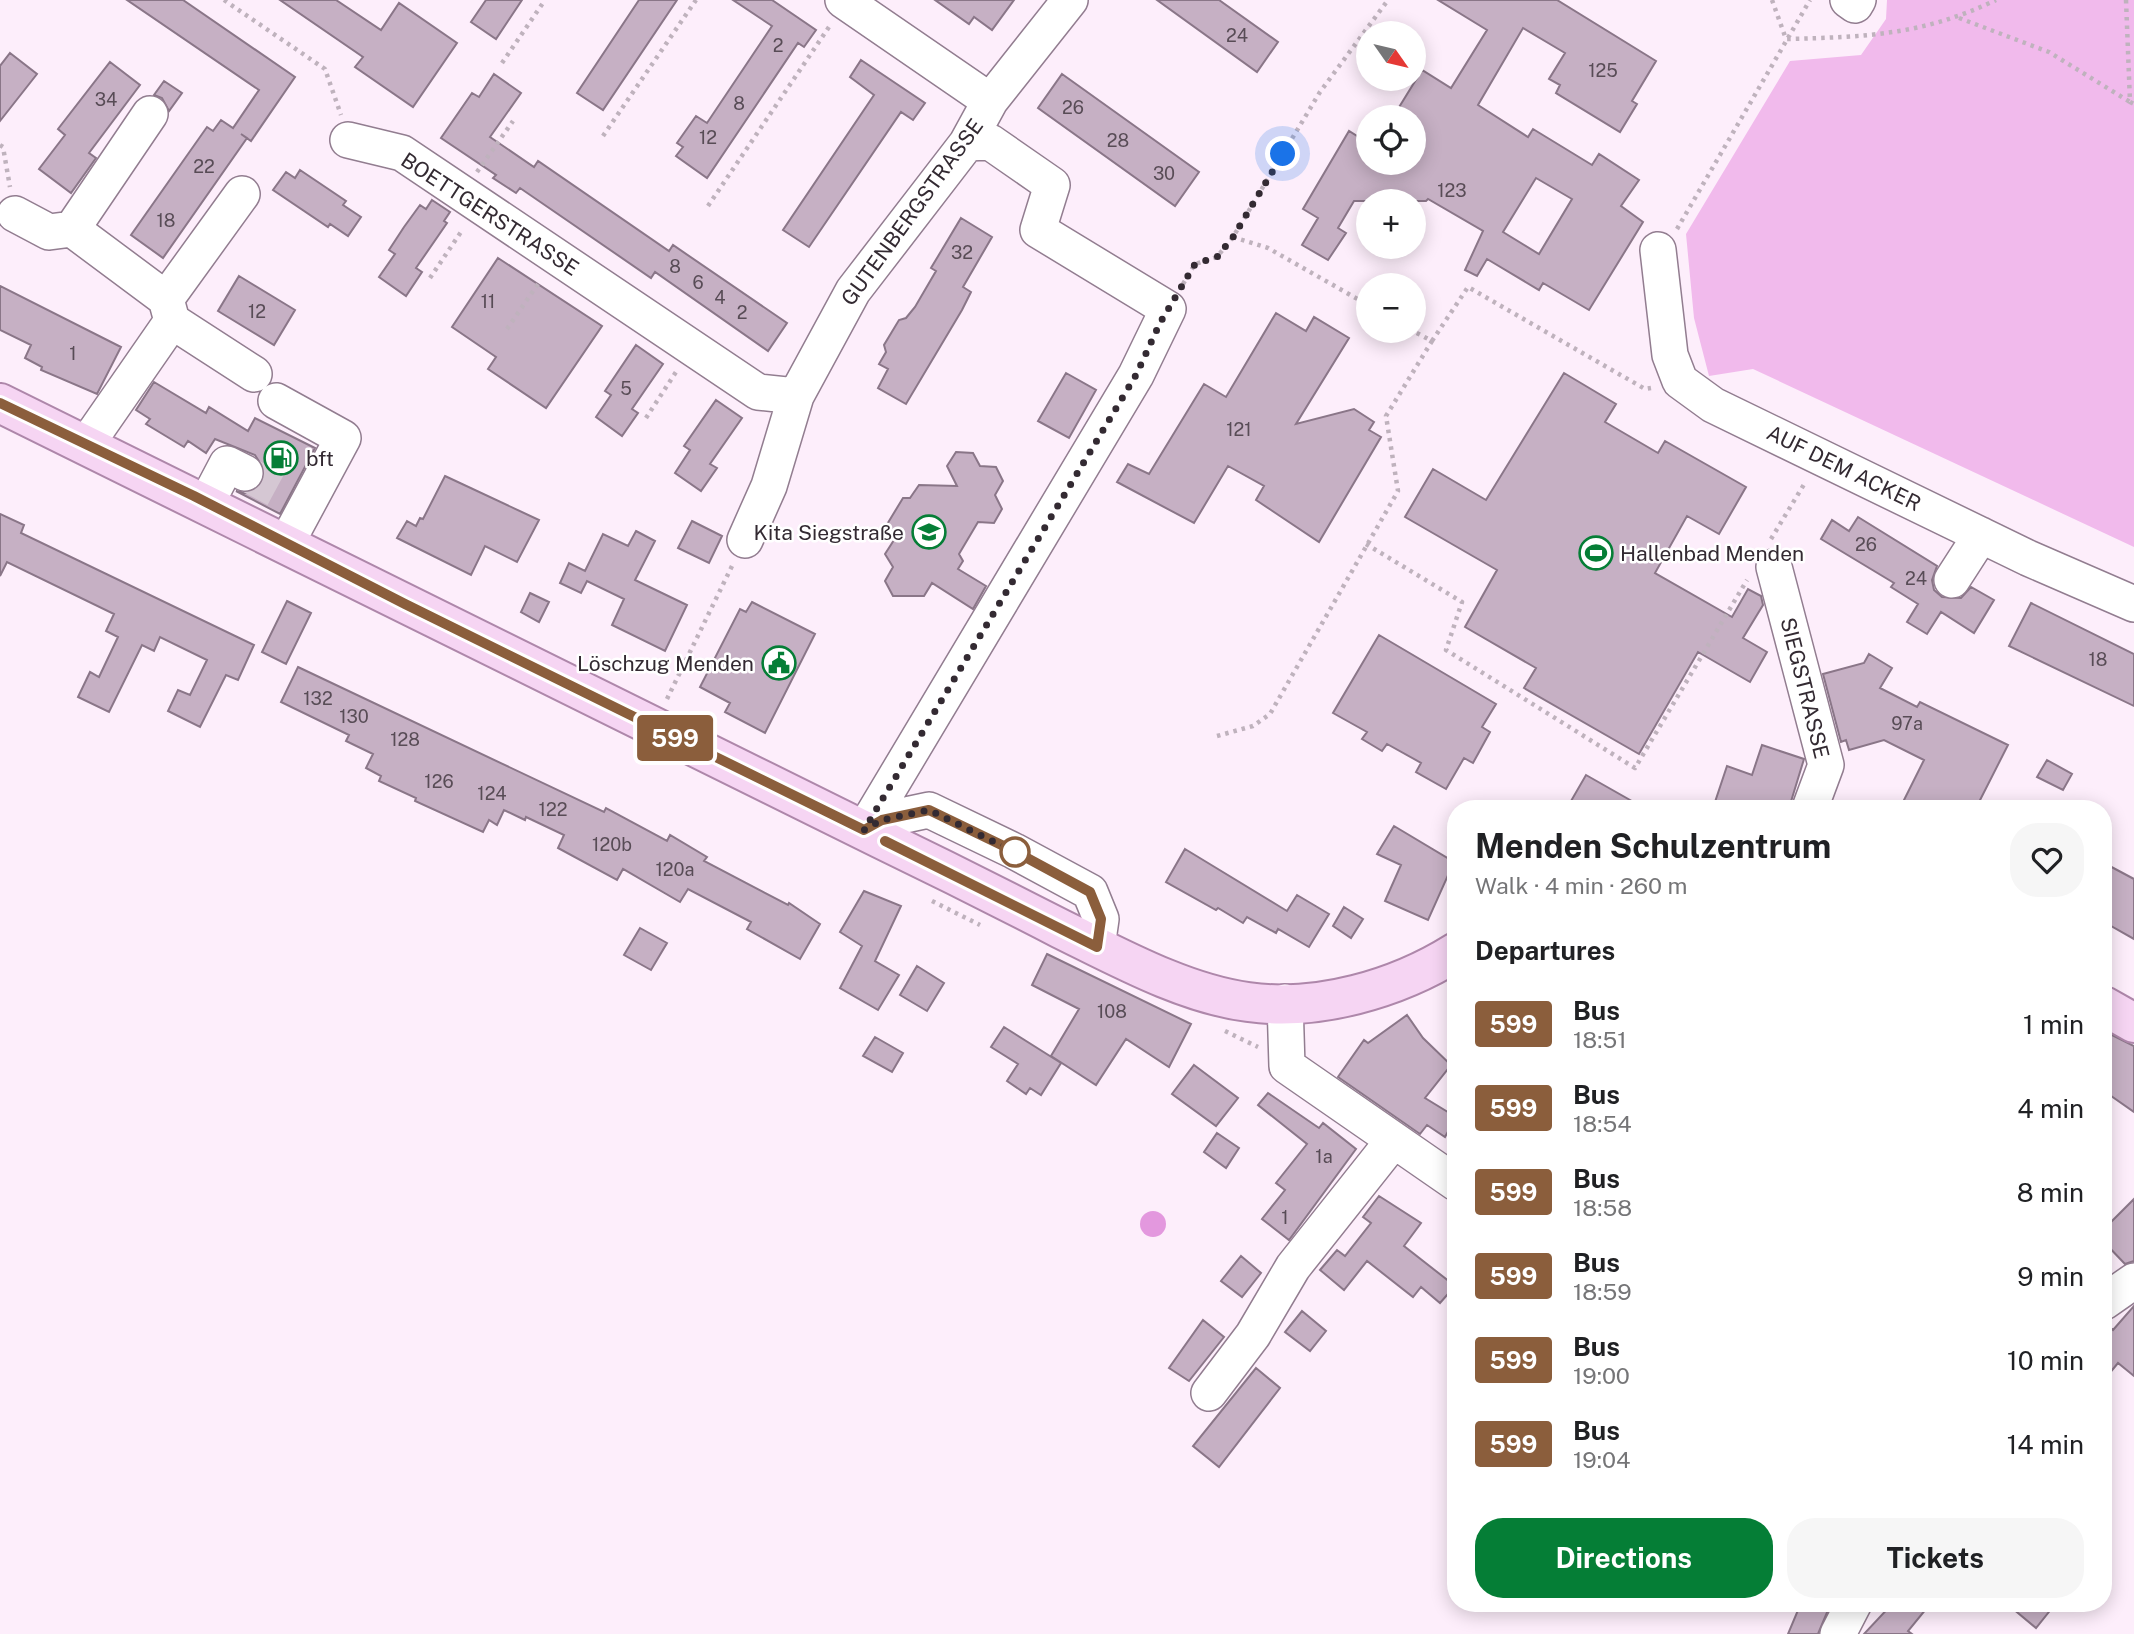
<!DOCTYPE html>
<meta charset="utf-8">
<style>
body{margin:0;font-family:"Public Sans",sans-serif;background:#f6f6f6;color:#202124;height:100vh;display:flex;flex-direction:column;font-size:26px;white-space:nowrap}
*{box-sizing:border-box;margin:0}
p{font-size:23px;color:#757577}
.icon{flex:none;width:38px;height:38px;fill:none;stroke:currentColor;stroke-width:2;stroke-linecap:round;stroke-linejoin:round}
.map{position:relative;flex:1;overflow:hidden}
.sheet{position:absolute;left:1447px;top:800px;width:665px;height:812px;display:flex;flex-direction:column;background:#fff;border-radius:28px;box-shadow:0 4px 18px #0003}
.sheet>*{flex:none}
.badge{padding:0 14px;border-radius:5px;font-size:24px;line-height:46px}
.needle{width:46px;rotate:124deg}
.buttons{position:absolute;left:1356px;top:21px;display:grid;gap:14px}
.buttons a{display:grid;place-items:center;width:70px;height:70px;border-radius:50%;background:#fff;box-shadow:0 4px 18px #0003;font-size:35px}
.you{position:absolute;width:35px;height:35px;margin:-18px;border:5px solid #fff;border-radius:50%;background:#1a73e8;box-shadow:0 0 0 10px #1a73e833}
.map>.badge{position:absolute;translate:-50% -50%;box-shadow:0 0 0 4px #fff}
h2{padding:0 28px;font-size:26px;line-height:63px}
.round{display:grid;place-items:center;flex:none;width:74px;height:74px;border-radius:28px;background:#f6f6f6}
.head{display:flex;align-items:center;justify-content:space-between;height:119px;padding:0 28px}
h1{font-size:33px;font-weight:700;line-height:52px}
.primary-button{display:flex;gap:14px;margin-top:auto;padding:14px 28px}
.primary-button a{flex:1;height:80px;border-radius:28px;background:#057e36;color:#fff;font-size:28px;font-weight:700;line-height:80px;text-align:center}
.primary-button a+a{background:#f6f6f6;color:#202124}
ul{padding:0;list-style:none}
li{display:flex;align-items:center;gap:21px;height:84px;padding:0 28px}
li div{flex:1}
li b{display:block;font-size:26px}
li em{font-style:normal}
li .badge{min-width:77px;font-weight:700;text-align:center}
.map>svg:first-child{display:block}
.green{fill:#f1baec}
.forest{fill:#e398de}
.building{fill:#c6b0c4;stroke:#8a7688;stroke-width:2;fill-rule:evenodd}
.lines{fill:none;stroke-linecap:round;stroke-linejoin:round}
.minor-tunnel{stroke:#d5c7d3;stroke-width:35;stroke-dasharray:35 18;stroke-linecap:butt}
.minor-casing{stroke:#927d90;stroke-width:38}
.major-casing{stroke:#ae87aa;stroke-width:42}
.path{stroke:#bfb2bd;stroke-width:4.5;stroke-dasharray:3.5 5;stroke-linecap:butt}
.minor{stroke:#fff;stroke-width:35}
.major{stroke:#f6d5f3;stroke-width:38}
.line-casing{stroke:#fff;stroke-width:16}
.line{stroke:#8b5e3c;stroke-width:10}
.walk{stroke:#332a32;stroke-width:7;stroke-dasharray:0 12.6}
.stop-dot{fill:#fff;stroke:#8b5e3c;stroke-width:3.5}
.labels{text-anchor:middle;dominant-baseline:central;stroke-width:5;stroke-linejoin:round;paint-order:stroke}
.number-label{font-size:18px;fill:#584c56}
.street-label{font-size:21px;fill:#332a32;stroke:#fff}
.poi-label{font-size:21px;fill:#332a32;stroke:#fff;text-anchor:start}
</style>
<div class="map">
<svg width="2134" height="1634" viewBox="0 0 2134 1634">
<rect width="100%" height="100%" fill="#fdeefb"/>
<!-- green -->
<path class="green" d="M 1887,0 L 2134,0 L 2134,547 L 1753,369 L 1709,376 L 1694,318 L 1686,234 L 1790,61 L 1861,55 L 1886,19 Z"/>
<!-- forest -->
<path class="forest" d="M1140 1224a13 13 0 1 1 26 0a13 13 0 1 1-26 0Z"/>
<!-- building -->
<path class="building" d="M 127,0 L 183,0 L 295,77 L 251,141 L 241,134 L 247,138 L 163,258 L 131,235 L 207,127 L 213,131 L 221,120 L 233,128 L 259,90 Z
M 280,0 L 336,0 L 381,30 L 399,3 L 457,43 L 413,107 L 355,67 L 363,57 Z
M 486,0 L 522,0 L 496,39 L 471,22 Z
M 639,0 L 677,0 L 603,110 L 577,93 Z
M 733,0 L 772,0 L 816,30 L 804,47 L 798,43 L 707,178 L 676,156 L 683,147 L 677,143 L 696,116 L 707,123 L 772,26 Z
M 935,0 L 1014,0 L 992,30 L 974,17 L 969,24 Z
M 1157,0 L 1219,0 L 1278,42 L 1257,72 Z
M 1438,0 L 1557,0 L 1656,61 L 1632,101 L 1637,104 L 1620,132 L 1556,93 L 1560,85 L 1549,79 L 1565,53 L 1523,28 L 1478,105 L 1528,137 L 1533,129 L 1592,165 L 1599,154 L 1639,180 L 1621,206 L 1643,222 L 1589,310 L 1543,283 L 1539,290 L 1487,259 L 1477,276 L 1465,270 L 1483,231 L 1428,199 L 1426,201 L 1354,201 L 1338,228 L 1346,233 L 1328,260 L 1302,245 L 1318,218 L 1303,209 L 1349,131 L 1368,143 L 1368,163 L 1414,163 L 1414,117 L 1393,117 L 1422,70 L 1451,88 L 1487,30 ZM 1536,178 L 1572,199 L 1539,254 L 1503,232 Z
M 10,53 L 37,74 L 0,121 L 0,66 Z
M 861,60 L 925,103 L 913,120 L 901,112 L 809,247 L 783,230 L 874,95 L 850,77 Z
M 110,62 L 140,85 L 89,153 L 96,158 L 71,193 L 39,169 L 65,135 L 58,129 Z
M 494,74 L 521,93 L 490,137 L 534,167 L 538,161 L 669,251 L 673,245 L 787,323 L 768,351 L 655,272 L 651,278 L 520,188 L 516,193 L 493,178 L 496,175 L 441,138 L 472,93 L 479,97 Z
M 1062,74 L 1199,172 L 1175,206 L 1038,108 Z
M 164,81 L 182,93 L 169,111 L 162,98 L 154,95 Z
M 300,170 L 346,201 L 343,205 L 361,217 L 348,236 L 330,224 L 328,227 L 273,190 L 286,172 L 295,178 Z
M 432,200 L 450,212 L 444,221 L 447,223 L 416,268 L 422,272 L 406,296 L 379,277 L 395,254 L 389,250 L 404,227 L 420,205 L 426,209 Z
M 961,218 L 992,237 L 963,287 L 971,292 L 962,310 L 906,404 L 878,388 L 888,369 L 879,364 L 886,352 L 884,345 L 899,320 L 906,318 L 915,307 L 936,271 L 931,268 Z
M 498,258 L 602,326 L 546,408 L 488,369 L 496,357 L 452,327 Z
M 239,276 L 295,310 L 274,345 L 218,311 Z
M 0,286 L 121,347 L 97,394 L 41,370 L 42,367 L 25,358 L 31,345 L 0,330 Z
M 1276,313 L 1306,331 L 1314,317 L 1349,338 L 1296,424 L 1354,409 L 1374,422 L 1369,430 L 1381,437 L 1319,542 L 1256,500 L 1264,486 L 1228,466 L 1194,523 L 1117,482 L 1128,464 L 1149,474 L 1204,384 L 1226,397 Z
M 636,345 L 663,364 L 632,409 L 638,413 L 622,436 L 596,417 L 611,395 L 605,391 Z
M 1066,373 L 1096,390 L 1069,438 L 1038,421 Z
M 1564,373 L 1616,404 L 1605,422 L 1658,453 L 1665,441 L 1746,487 L 1719,534 L 1687,516 L 1655,573 L 1732,617 L 1748,589 L 1761,596 L 1763,605 L 1743,638 L 1767,652 L 1750,682 L 1698,652 L 1639,754 L 1524,688 L 1536,668 L 1465,627 L 1497,570 L 1405,517 L 1433,469 L 1486,500 Z
M 154,382 L 206,413 L 209,407 L 248,431 L 255,418 L 315,448 L 280,514 L 236,491 L 247,493 L 263,483 L 265,471 L 255,455 L 215,439 L 206,453 L 188,441 L 184,447 L 146,424 L 150,419 L 136,410 Z
M 716,400 L 742,418 L 710,464 L 717,468 L 701,491 L 675,473 L 690,450 L 684,446 Z
M 956,452 L 973,453 L 980,466 L 996,467 L 1003,481 L 995,495 L 1002,509 L 994,523 L 978,522 L 959,554 L 963,561 L 958,569 L 986,586 L 973,609 L 932,583 L 924,596 L 893,596 L 885,581 L 893,567 L 885,554 L 894,540 L 886,526 L 903,498 L 910,498 L 919,485 L 957,486 L 947,466 Z
M 445,476 L 539,520 L 517,562 L 485,546 L 471,575 L 397,538 L 407,521 L 416,526 L 420,518 L 423,519 Z
M 0,514 L 24,525 L 21,533 L 254,645 L 238,680 L 226,675 L 200,727 L 168,711 L 178,690 L 190,695 L 207,660 L 160,637 L 154,651 L 142,645 L 109,712 L 78,697 L 90,672 L 99,677 L 118,637 L 106,631 L 114,614 L 7,562 L 0,576 Z
M 1858,517 L 1937,566 L 1932,580 L 1934,590 L 1942,597 L 1961,598 L 1971,587 L 1994,600 L 1974,633 L 1941,612 L 1927,634 L 1907,622 L 1918,604 L 1891,587 L 1894,583 L 1821,539 L 1832,520 L 1849,531 Z
M 692,521 L 722,536 L 709,563 L 678,548 Z
M 636,531 L 655,541 L 635,580 L 687,605 L 665,651 L 612,625 L 624,599 L 587,581 L 581,593 L 560,583 L 569,563 L 585,571 L 603,534 L 628,546 Z
M 530,593 L 549,602 L 539,622 L 521,612 Z
M 287,601 L 311,613 L 286,664 L 262,652 Z
M 752,602 L 815,634 L 765,733 L 725,712 L 730,703 L 700,687 L 740,609 L 746,612 Z
M 2031,603 L 2134,654 L 2134,706 L 2009,646 Z
M 1379,635 L 1496,704 L 1482,727 L 1490,732 L 1473,763 L 1464,758 L 1446,789 L 1416,772 L 1421,763 L 1387,744 L 1382,751 L 1362,739 L 1367,732 L 1333,713 Z
M 1869,654 L 1892,668 L 1880,688 L 1917,707 L 1920,702 L 2008,745 L 1976,808 L 1900,808 L 1924,760 L 1884,740 L 1849,750 L 1846,740 L 1841,742 L 1823,674 L 1864,663 Z
M 298,667 L 604,812 L 606,808 L 667,841 L 670,835 L 707,857 L 704,861 L 788,905 L 789,903 L 820,924 L 800,959 L 747,929 L 751,922 L 688,889 L 680,902 L 623,869 L 617,880 L 558,848 L 564,835 L 526,817 L 525,820 L 504,810 L 497,825 L 489,820 L 483,832 L 415,801 L 416,798 L 379,781 L 381,776 L 366,768 L 373,754 L 346,741 L 349,735 L 281,702 Z
M 1762,745 L 1804,759 L 1789,808 L 1713,808 L 1727,766 L 1752,775 Z
M 2047,760 L 2072,774 L 2063,790 L 2037,777 Z
M 1586,775 L 1644,808 L 1567,808 Z
M 1394,826 L 1454,862 L 1428,920 L 1385,901 L 1401,865 L 1377,854 Z
M 1185,849 L 1287,911 L 1297,895 L 1329,914 L 1309,947 L 1278,929 L 1276,933 L 1247,917 L 1243,923 L 1218,908 L 1216,910 L 1166,882 Z
M 2104,863 L 2134,879 L 2134,939 L 2104,922 Z
M 864,891 L 901,906 L 875,961 L 899,975 L 878,1010 L 840,988 L 862,946 L 840,932 Z
M 1344,907 L 1363,919 L 1351,938 L 1333,926 Z
M 640,928 L 667,943 L 651,970 L 624,955 Z
M 1047,954 L 1191,1024 L 1169,1067 L 1126,1039 L 1096,1085 L 1051,1056 L 1079,1009 L 1032,985 Z
M 917,966 L 944,983 L 927,1011 L 900,995 Z
M 1407,1015 L 1423,1038 L 1451,1065 L 1425,1098 L 1456,1117 L 1445,1137 L 1427,1125 L 1420,1134 L 1338,1077 L 1364,1040 L 1368,1043 Z
M 1004,1027 L 1061,1063 L 1041,1095 L 1030,1088 L 1026,1094 L 1007,1081 L 1018,1064 L 991,1047 Z
M 2104,1031 L 2134,1046 L 2134,1112 L 2104,1091 Z
M 875,1037 L 903,1053 L 892,1072 L 863,1056 Z
M 1194,1065 L 1238,1098 L 1216,1126 L 1172,1094 Z
M 1268,1093 L 1319,1128 L 1323,1123 L 1356,1149 L 1289,1240 L 1262,1219 L 1285,1190 L 1276,1183 L 1307,1144 L 1258,1105 Z
M 1217,1133 L 1239,1148 L 1226,1168 L 1204,1152 Z
M 1379,1196 L 1421,1223 L 1404,1246 L 1455,1286 L 1440,1303 L 1421,1287 L 1413,1297 L 1367,1261 L 1344,1290 L 1320,1270 L 1337,1250 L 1345,1256 L 1371,1223 L 1363,1217 Z
M 2134,1199 L 2134,1261 L 2125,1264 L 2104,1242 L 2104,1229 Z
M 1241,1256 L 1261,1273 L 1242,1297 L 1221,1281 Z
M 2134,1306 L 2134,1376 L 2118,1363 L 2104,1380 L 2104,1322 L 2113,1330 Z
M 1302,1311 L 1326,1331 L 1310,1351 L 1285,1332 Z
M 1203,1320 L 1224,1337 L 1189,1381 L 1169,1368 Z
M 1256,1368 L 1280,1388 L 1219,1467 L 1193,1446 Z
M 1801,1603 L 1831,1603 L 1818,1634 L 1788,1634 Z
M 1893,1603 L 1931,1603 L 1908,1631 L 1912,1634 L 1864,1634 Z
M 2006,1603 L 2056,1603 L 2036,1628 Z"/>
<g class="lines">
<!-- minor-tunnel -->
<path class="minor-tunnel" d="M 245,473 L 297,501"/>
<defs>
<path id="minor" d="M 843,0 L 990,101
M 1848,0 L 1855,5 L 1858,0
M 348,140 L 402,153 L 758,392 L 796,396
M 15,214 L 49,232 L 72,229 L 166,299 L 172,321 L 86,445
M 72,229 L 150,114
M 1658,250 L 1670,355 L 1680,381 L 1713,405 L 2028,558 L 2134,604
M 166,299 L 242,194
M 172,321 L 254,374
M 276,401 L 343,438 L 286,544
M 207,502 L 227,464 L 245,473
M 745,540 L 769,486 L 796,396 L 853,291 L 967,143 L 990,101 L 1070,0
M 1774,567 L 1826,765 L 1810,808
M 1952,580 L 1981,535
M 864,830 L 1136,375 L 1168,309 L 1038,230 L 1052,185 L 990,142 L 967,143
M 864,830 L 882,820 L 929,810 L 1014,851 L 1090,892 L 1101,919 L 1097,947
M 1285,1002 L 1287,1066 L 1456,1183
M 2104,1302 L 2134,1281
M 1209,1393 L 1253,1335 L 1293,1267 L 1393,1141
M 1838,1634 L 1854,1603"/>
<path id="major" d="M 0,403 C 294,547 587,694 881,839 C 941,868 1001,898 1061,929 C 1118,957 1185,994 1248,1002 C 1317,1012 1397,989 1456,952
M 2104,1006 L 2134,1023"/>
</defs>
<!-- minor casing -->
<use href="#minor" class="minor-casing"/>
<!-- major casing -->
<use href="#major" class="major-casing"/>
<!-- path -->
<path class="path" d="M 224,0 L 325,69 L 341,115
M 1772,0 L 1786,39 C 1866,37 1923,35 1996,0
M 2126,0 L 2130,102 L 2134,104
M 1959,18 L 2049,52 L 2130,102
M 502,63 L 545,0
M 603,136 L 696,0
M 0,145 L 3,147 L 10,187
M 477,172 L 513,121
M 708,206 L 831,24
M 1677,229 L 1810,0
M 1233,237 L 1268,248 L 1368,305
M 430,278 L 463,229
M 1183,284 L 1195,264 L 1217,257 L 1233,237 L 1320,92 L 1388,0
M 507,329 L 540,281
M 1432,341 L 1468,287 L 1645,389 L 1651,388
M 646,418 L 676,372
M 1771,539 L 1806,481
M 1366,544 L 1462,602 L 1446,650 L 1635,768 L 1747,580
M 667,699 L 732,566
M 1217,736 L 1253,726 L 1270,714 L 1398,491 L 1386,416 L 1432,341 L 1413,331
M 932,901 L 980,925
M 1225,1031 L 1258,1047"/>
<!-- minor -->
<use href="#minor" class="minor"/>
<!-- major -->
<use href="#major" class="major"/>
</g>
<g class="lines">
<defs>
<path id="line" d="M 0,403 L 194,496 L 405,604 L 864,830 L 882,820 L 929,810 L 1014,851 L 1090,892 L 1101,919 L 1097,947 L 885,841"/>
</defs>
<!-- line casing -->
<use href="#line" class="line-casing"/>
<!-- line -->
<use href="#line" class="line"/>
<!-- walk -->
<path class="walk" d="M 1015,852 L 929,810 L 882,820 L 864,830 L 1136,375 L 1160,323 L 1195,264 L 1217,257 L 1233,237 L 1283,154"/>
</g>
<!-- icons -->
<defs>
<symbol id="fuel-ring" viewBox="-11 -11 22 22"><circle r="9.5" fill="#fff" stroke="#057e36" stroke-width="1.5"/><path d="M-5.5-6h7V0h2V4h1.3V-2.5L3-4.5l.8-.8L6-3V5H2.5V1h-1V6h-7ZM-4.2-4.7v3.2H.2V-4.7Z" fill="#057e36"/></symbol>
<symbol id="school-ring" viewBox="-11 -11 22 22"><circle r="9.5" fill="#fff" stroke="#057e36" stroke-width="1.5"/><path d="M0-5L7-2L0 1L-7-2ZM-4 1L0 2.5L4 1V4Q0 6-4 4Z" fill="#057e36"/></symbol>
<symbol id="stadium-ring" viewBox="-11 -11 22 22"><circle r="9.5" fill="#fff" stroke="#057e36" stroke-width="1.5"/><path d="M0-5a6.5 5 0 1 0 0 10a6.5 5 0 1 0 0-10ZM-3.5-1.8h7v3.6h-7Z" fill="#057e36"/></symbol>
<symbol id="civic-ring" viewBox="-11 -11 22 22"><circle r="9.5" fill="#fff" stroke="#057e36" stroke-width="1.5"/><path d="M-.6-6.5H3V-4.5H.6V-3L4-1V1h2V6H-6V1h2V-1L-.6-3ZM-1.2 2.5V6h2.4V2.5Z" fill="#057e36"/></symbol>
</defs>
<g fill-rule="evenodd">
<use href="#fuel-ring" x="262" y="439" width="38" height="38"/>
<use href="#school-ring" x="910" y="513" width="38" height="38"/>
<use href="#stadium-ring" x="1577" y="534" width="38" height="38"/>
<use href="#civic-ring" x="760" y="644" width="38" height="38"/>
</g>
<!-- markers -->
<circle class="stop-dot" cx="1015" cy="852" r="14"/>
<g class="labels">
<!-- number labels -->
<g class="number-label">
<text x="1237" y="35">24</text>
<text x="778" y="45">2</text>
<text x="1603" y="70">125</text>
<text x="106" y="99">34</text>
<text x="739" y="103">8</text>
<text x="1073" y="107">26</text>
<text x="708" y="137">12</text>
<text x="1118" y="140">28</text>
<text x="204" y="166">22</text>
<text x="1164" y="173">30</text>
<text x="1452" y="190">123</text>
<text x="166" y="220">18</text>
<text x="962" y="252">32</text>
<text x="675" y="266">8</text>
<text x="698" y="282">6</text>
<text x="720" y="297">4</text>
<text x="488" y="301">11</text>
<text x="257" y="311">12</text>
<text x="742" y="312">2</text>
<text x="73" y="353">1</text>
<text x="626" y="388">5</text>
<text x="1239" y="429">121</text>
<text x="1866" y="544">26</text>
<text x="1916" y="578">24</text>
<text x="2098" y="659">18</text>
<text x="318" y="698">132</text>
<text x="354" y="716">130</text>
<text x="1907" y="723">97a</text>
<text x="405" y="739">128</text>
<text x="439" y="781">126</text>
<text x="492" y="793">124</text>
<text x="553" y="809">122</text>
<text x="612" y="844">120b</text>
<text x="675" y="869">120a</text>
<text x="1112" y="1011">108</text>
<text x="1324" y="1156">1a</text>
<text x="1285" y="1217">1</text>
</g>
<!-- street labels -->
<g class="street-label">
<text transform="translate(912 212) rotate(-54)">GUTENBERGSTRASSE</text>
<text transform="translate(490 214) rotate(33)">BOETTGERSTRASSE</text>
<text transform="translate(1844 468) rotate(26)">AUF DEM ACKER</text>
<text transform="translate(1805 688) rotate(76)">SIEGSTRASSE</text>
</g>
<!-- poi labels -->
<g class="poi-label">
<text x="306" y="458">bft</text>
<text x="904" y="532" text-anchor="end">Kita Siegstraße</text>
<text x="1620" y="553">Hallenbad Menden</text>
<text x="754" y="663" text-anchor="end">Löschzug Menden</text>
</g>
</g>
</svg>
<div class="buttons">
<a><svg class="needle" viewBox="-14 -14 28 28"><path d="M0-13l5 13h-10z" fill="#e53935"/><path d="M0 13l5-13h-10z" fill="#757577"/></svg></a>
<a><svg class="icon" aria-label="locate" viewBox="0 0 24 24"><circle cx="12" cy="12" r="6"/><path d="M12 2v4M12 18v4M2 12h4M18 12h4"/></svg></a>
<a>+</a>
<a>−</a>
</div>
<div class="you" style="left:1283px;top:154px"></div>
<b class="badge" style="left:675px;top:738px;background:#8b5e3c;color:#fff">599</b>
<section class="sheet">
<div class="head"><div><h1>Menden Schulzentrum</h1><p>Walk · 4 min · 260 m</p></div><a class="round"><svg class="icon" aria-label="heart" viewBox="0 0 24 24"><path d="M12 20l-8-8c-3-5 5-10 8-4 3-6 11-1 8 4z"/></svg></a></div>
<h2>Departures</h2>
<ul>
<li><span class="badge" style="background:#8b5e3c;color:#fff">599</span><div><b>Bus</b><p>18:51</p></div><em>1 min</em></li>
<li><span class="badge" style="background:#8b5e3c;color:#fff">599</span><div><b>Bus</b><p>18:54</p></div><em>4 min</em></li>
<li><span class="badge" style="background:#8b5e3c;color:#fff">599</span><div><b>Bus</b><p>18:58</p></div><em>8 min</em></li>
<li><span class="badge" style="background:#8b5e3c;color:#fff">599</span><div><b>Bus</b><p>18:59</p></div><em>9 min</em></li>
<li><span class="badge" style="background:#8b5e3c;color:#fff">599</span><div><b>Bus</b><p>19:00</p></div><em>10 min</em></li>
<li><span class="badge" style="background:#8b5e3c;color:#fff">599</span><div><b>Bus</b><p>19:04</p></div><em>14 min</em></li>
</ul>
<div class="primary-button"><a>Directions</a><a>Tickets</a></div>
</section>
</div>
